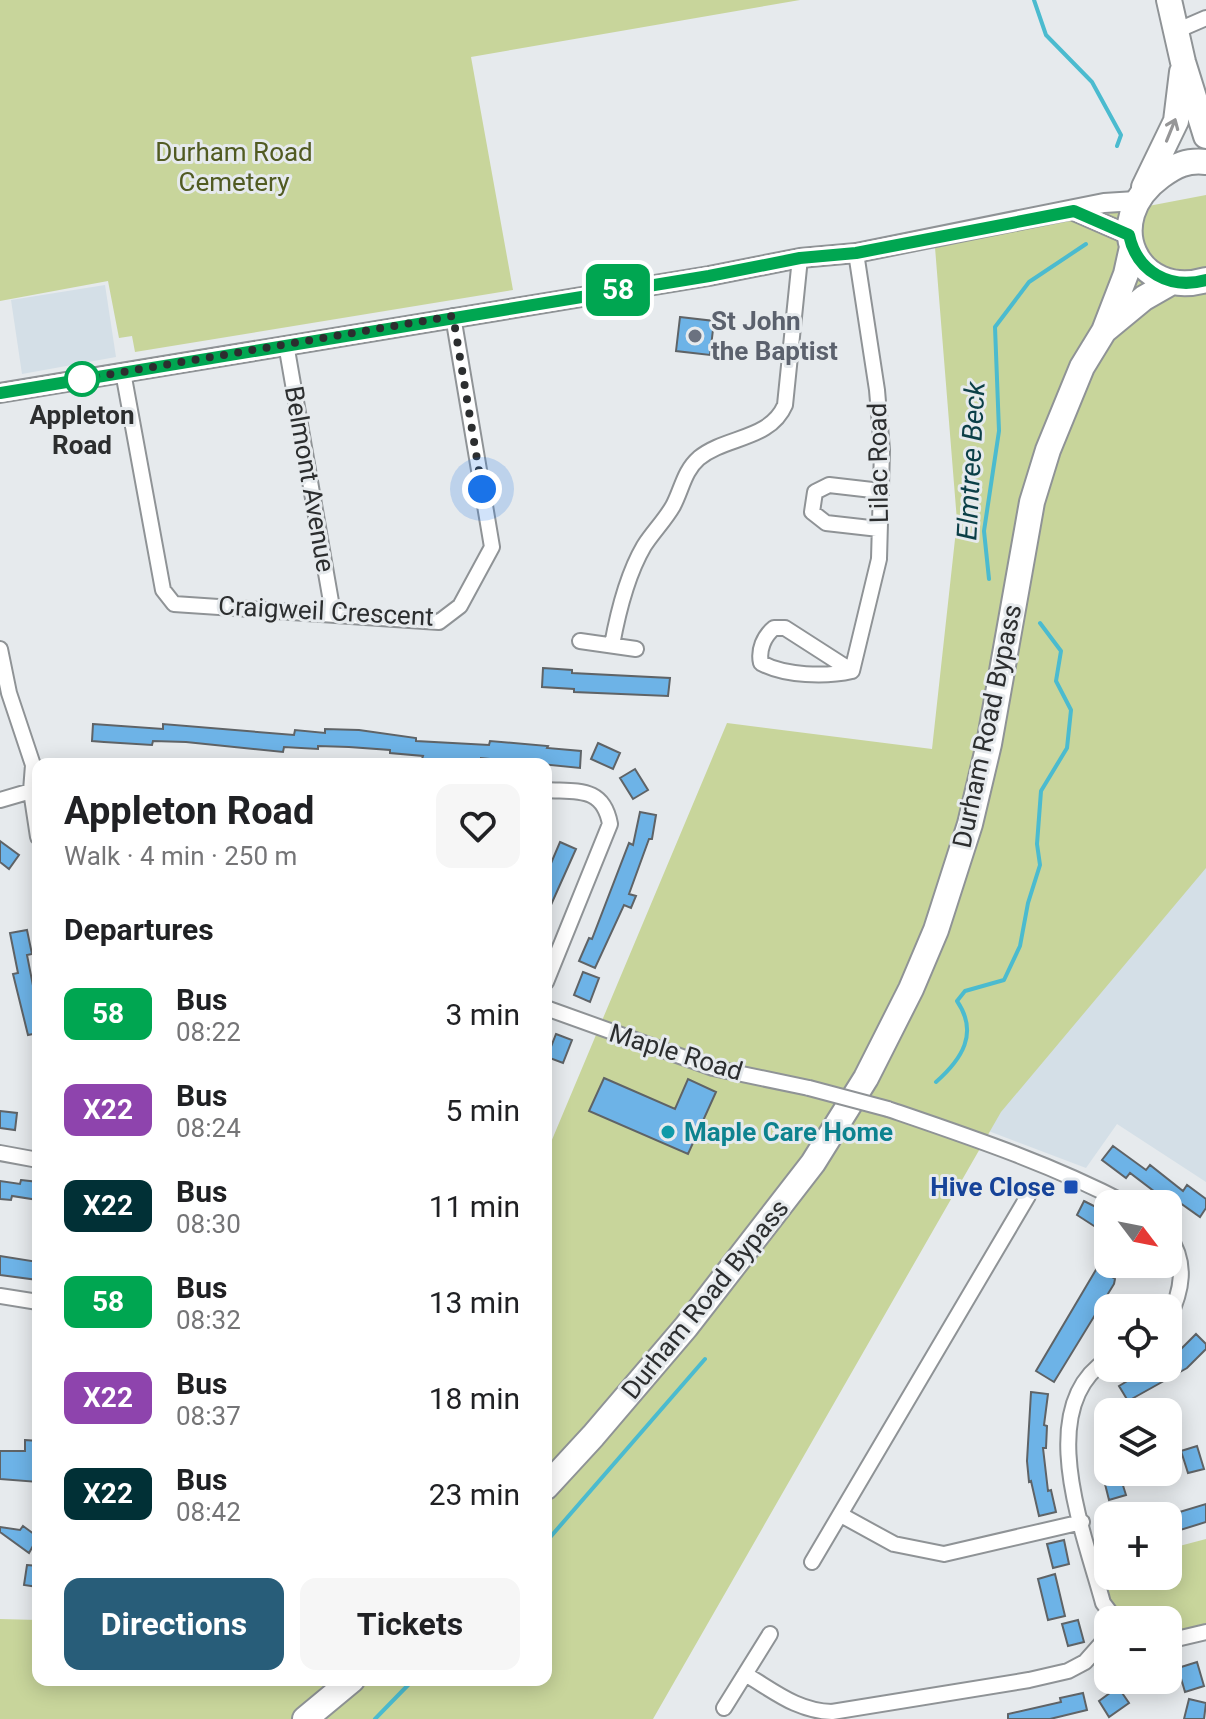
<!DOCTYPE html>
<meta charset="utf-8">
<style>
body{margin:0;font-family:Roboto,sans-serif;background:#f6f6f6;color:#202124;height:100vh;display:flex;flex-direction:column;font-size:30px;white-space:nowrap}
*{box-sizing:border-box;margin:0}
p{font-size:26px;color:#757577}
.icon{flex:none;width:44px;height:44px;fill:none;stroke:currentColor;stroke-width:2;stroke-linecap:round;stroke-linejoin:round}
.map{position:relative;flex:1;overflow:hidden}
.sheet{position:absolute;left:32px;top:758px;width:520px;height:928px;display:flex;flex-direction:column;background:#fff;border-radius:16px;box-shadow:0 4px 20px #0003}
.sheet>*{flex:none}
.badge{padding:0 16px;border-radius:12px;font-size:28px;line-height:52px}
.needle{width:52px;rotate:122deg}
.buttons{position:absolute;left:1094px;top:1190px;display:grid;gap:16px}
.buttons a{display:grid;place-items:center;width:88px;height:88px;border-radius:16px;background:#fff;box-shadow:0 4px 20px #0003;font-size:40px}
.you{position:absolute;width:40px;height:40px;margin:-20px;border:6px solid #fff;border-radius:50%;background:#1a73e8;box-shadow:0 0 0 12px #1a73e833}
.map>.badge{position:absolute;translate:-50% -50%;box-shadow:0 0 0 4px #fff}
h2{padding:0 32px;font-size:30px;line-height:72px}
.round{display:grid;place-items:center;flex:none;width:84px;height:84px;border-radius:16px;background:#f6f6f6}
.headline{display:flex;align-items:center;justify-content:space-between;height:136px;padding:0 32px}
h1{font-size:38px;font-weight:700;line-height:60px}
.action{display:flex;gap:16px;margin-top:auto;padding:16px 32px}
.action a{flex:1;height:92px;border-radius:16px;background:#285d79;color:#fff;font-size:32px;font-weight:700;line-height:92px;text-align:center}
.action a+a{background:#f6f6f6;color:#202124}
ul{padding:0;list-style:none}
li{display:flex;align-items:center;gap:24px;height:96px;padding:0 32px}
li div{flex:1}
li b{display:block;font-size:30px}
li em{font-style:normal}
li .badge{min-width:88px;font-weight:700;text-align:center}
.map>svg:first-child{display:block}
.built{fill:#d4dfe7}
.green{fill:#c8d59b}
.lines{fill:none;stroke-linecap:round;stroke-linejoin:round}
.stream{stroke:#4bbbcf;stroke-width:4}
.building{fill:#6db3e7;stroke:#5f6366;stroke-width:2}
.minor-casing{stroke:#8f9396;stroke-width:18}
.tertiary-casing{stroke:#8f9396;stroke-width:22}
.primary-casing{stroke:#8f9396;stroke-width:28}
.minor{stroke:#fff;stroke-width:14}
.tertiary{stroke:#fff;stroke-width:18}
.primary{stroke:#fff;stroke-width:24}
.minor-bridge-casing{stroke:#8f9396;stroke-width:18;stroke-linecap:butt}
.minor-bridge{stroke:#fff;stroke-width:14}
.oneway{stroke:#969697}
.line-casing{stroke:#fff;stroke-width:18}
.line{stroke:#00a651;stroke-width:12}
.walk{stroke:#2c2e2f;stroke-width:8;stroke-dasharray:0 14.4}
.worship-dot{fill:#6b7280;stroke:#e6eaed;stroke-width:3}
.stop-dot{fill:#fff;stroke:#00a651;stroke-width:4}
.culture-dot{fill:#0f9aa8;stroke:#e6eaed;stroke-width:3}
.transit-dot{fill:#1a4fb4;stroke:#e6eaed;stroke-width:3}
.labels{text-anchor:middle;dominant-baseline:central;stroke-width:6;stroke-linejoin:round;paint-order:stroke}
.park-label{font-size:26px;fill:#515b22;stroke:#e6eaed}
.worship-label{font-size:26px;font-weight:bold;fill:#5b616d;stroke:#e6eaed;text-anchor:start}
.stop-label{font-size:26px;font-weight:bold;fill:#2c2e2f;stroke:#e6eaed}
.street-label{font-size:26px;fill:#2c2e2f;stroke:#e6eaed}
.culture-label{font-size:26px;font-weight:bold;fill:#0d838f;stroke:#e6eaed;text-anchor:start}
.transit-label{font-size:26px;font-weight:bold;fill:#164399;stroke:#e6eaed;text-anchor:end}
.water-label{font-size:28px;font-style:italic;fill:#0b3f47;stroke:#e6eaed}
</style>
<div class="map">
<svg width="1206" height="1719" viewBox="0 0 1206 1719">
<rect width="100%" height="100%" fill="#e6eaed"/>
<!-- built -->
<path class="built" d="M 105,285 L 116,357 L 22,374 L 11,300 Z
M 1206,698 L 1206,1182 L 1117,1124 L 1086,1168 L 978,1127 Z"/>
<!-- green -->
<path class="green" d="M 0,0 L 800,0 L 471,57 L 513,290 L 135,352 L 132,336 L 119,338 L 108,281 L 0,301 Z
M 1206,195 L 1206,868 L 1001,1112 L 653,1719 L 0,1719 L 0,1619 L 38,1620 L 38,1680 L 546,1680 L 546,1154 L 727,723 L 932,749 L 957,521 L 934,235 L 1028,229 Z
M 1206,1539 L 1206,1623 L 1189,1630 L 1168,1631 L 1168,1620 C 1111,1620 1120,1619 1096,1570 L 1108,1566 L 1108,1576 L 1168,1576 L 1168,1549 Z"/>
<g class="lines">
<!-- stream -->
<path class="stream" d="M 1034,0 L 1046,35 L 1092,82 L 1121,135 L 1117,146
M 989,579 L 984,531 L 999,431 L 995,327 L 1029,282 L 1086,244
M 936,1082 C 962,1059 979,1033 957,1001 L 965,991 L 1004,980 L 1020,946 L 1028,903 L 1040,865 L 1037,844 L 1041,791 L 1067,748 L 1071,710 L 1056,681 L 1061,651 L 1040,623
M 546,1542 L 705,1359
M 375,1719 L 413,1680"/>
</g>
<!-- building -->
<path class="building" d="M 680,317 L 714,321 L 710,355 L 676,351 Z
M 543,668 L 572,670 L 572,673 L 670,678 L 668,696 L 574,692 L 574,689 L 542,687 Z
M 93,724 L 163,729 L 163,724 L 294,735 L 295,730 L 325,733 L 325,729 L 359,730 L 416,738 L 416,741 L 489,745 L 490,741 L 548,746 L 547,748 L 581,751 L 580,768 L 481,758 L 481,762 L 422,759 L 423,756 L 390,753 L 390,750 L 349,747 L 318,746 L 318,749 L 284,747 L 283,752 L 186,742 L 153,741 L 152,745 L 104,742 L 92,741 Z
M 598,743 L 620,753 L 613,769 L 591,759 Z
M 635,769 L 648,790 L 633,799 L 620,778 Z
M 640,812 L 656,815 L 652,839 L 649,839 L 629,894 L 636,896 L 631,908 L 624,905 L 595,968 L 579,961 L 589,938 L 592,939 L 629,843 L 633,845 Z
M 0,841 L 19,855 L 9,869 L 0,862 Z
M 560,842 L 576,849 L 546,916 L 546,875 Z
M 27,930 L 32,954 L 27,955 L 38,1011 L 38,1033 L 28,1035 L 13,974 L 18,973 L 10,933 Z
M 583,972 L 599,978 L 590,1002 L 574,995 Z
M 556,1034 L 572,1040 L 563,1063 L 547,1057 Z
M 604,1078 L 675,1109 L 688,1079 L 716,1092 L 688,1154 L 589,1111 Z
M 0,1111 L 17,1113 L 15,1130 L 0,1128 Z
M 1113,1146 L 1146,1170 L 1150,1165 L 1183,1191 L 1187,1185 L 1206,1199 L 1206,1208 L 1200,1217 L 1166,1193 L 1163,1198 L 1130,1173 L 1126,1178 L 1102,1160 Z
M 21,1180 L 38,1182 L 38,1200 L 12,1196 L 11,1200 L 0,1199 L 0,1181 L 20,1184 Z
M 1084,1201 L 1108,1213 L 1108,1235 L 1077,1215 Z
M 0,1256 L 38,1262 L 38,1280 L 0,1275 Z
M 1097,1268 L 1115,1279 L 1114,1284 L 1054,1382 L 1036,1371 Z
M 1196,1334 L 1206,1344 L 1206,1349 L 1187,1368 L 1128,1401 L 1119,1386 L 1149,1368 L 1168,1368 L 1168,1362 Z
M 1031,1392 L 1048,1394 L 1044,1425 L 1047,1426 L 1046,1448 L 1043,1448 L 1048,1491 L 1051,1490 L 1056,1512 L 1039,1516 L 1031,1481 L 1029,1482 L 1027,1461 Z
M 25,1440 L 38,1441 L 38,1482 L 0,1479 L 0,1451 L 25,1451 Z
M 1197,1446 L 1204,1469 L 1188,1473 L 1181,1451 Z
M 1120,1476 L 1126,1495 L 1109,1500 L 1104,1480 Z
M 1206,1504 L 1206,1522 L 1177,1531 L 1173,1514 Z
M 23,1526 L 38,1537 L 29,1553 L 0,1532 L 0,1527 L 20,1530 Z
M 1064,1540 L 1069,1564 L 1053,1568 L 1047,1544 Z
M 27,1565 L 38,1566 L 38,1587 L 24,1585 Z
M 1055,1574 L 1065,1616 L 1048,1620 L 1038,1579 Z
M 1078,1620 L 1084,1642 L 1068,1646 L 1062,1624 Z
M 1197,1662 L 1204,1686 L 1185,1692 L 1178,1668 Z
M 1118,1687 L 1129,1703 L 1109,1717 L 1099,1701 Z
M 1083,1693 L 1087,1710 L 1050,1719 L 1008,1719 L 1008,1714 L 1061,1702 L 1060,1698 Z
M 1189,1699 L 1206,1703 L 1204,1719 L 1184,1719 Z"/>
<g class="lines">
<defs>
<path id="minor" d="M 1176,31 L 1206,18
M 286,344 L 333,613
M 123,372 L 163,590 L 174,604 L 439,622 L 460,606 L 492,547 L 453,316
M 879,529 L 826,523 L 812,512 L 815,492 L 829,485 L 881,491
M 774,628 L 785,628 L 852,671 C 826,677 785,676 761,663 C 758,650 764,636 774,628 Z
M 580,641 L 636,649
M 612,645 C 618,612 627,575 644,546 C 653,532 665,520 673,506 C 682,489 684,471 699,458 C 726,436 770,440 785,405 L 800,258
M 0,649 L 9,693 L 33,765 L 31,791 L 38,837
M 852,671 L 879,559 L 882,450 L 877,390 L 856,253
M 546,790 C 577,792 603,786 610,824 L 546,982
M 0,800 L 31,791
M 546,1008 L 713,1068 L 809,1088
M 888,1109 C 970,1137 1051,1164 1127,1204
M 0,1153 L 38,1160
M 1168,1235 C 1188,1263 1182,1291 1168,1320
M 0,1296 L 38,1302
M 1108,1359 C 1032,1407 1085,1535 1103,1603 L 1116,1620
M 841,1515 L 894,1544 L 944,1554 L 1082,1522
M 812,1562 L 1028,1196
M 1168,1641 L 1206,1632
M 745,1674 C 774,1691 797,1711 832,1712 L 1029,1680 L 1068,1671 L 1085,1662 L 1108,1636
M 724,1708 L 770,1634"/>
<path id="tertiary" d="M 1074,211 L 1129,235
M 0,393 L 709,276 L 800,258 L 856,253 L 1104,203 L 1136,201"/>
<path id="primary" d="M 1169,0 L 1183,62 L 1206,136
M 1206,162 C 1187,160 1176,165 1161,176 C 1099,221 1137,300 1206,280
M 1144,187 L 1176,121 L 1182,72
M 1104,331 L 1144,298 L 1172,282
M 546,1487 L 593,1436 L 686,1327 L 813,1163 L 866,1078 L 911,989 L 936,930 L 970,824 L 989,744 L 1032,502 L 1048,450 L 1082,367 L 1104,331 L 1126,274 L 1132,247
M 305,1719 L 352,1680"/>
</defs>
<!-- minor casing -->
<use href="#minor" class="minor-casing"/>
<!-- tertiary casing -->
<use href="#tertiary" class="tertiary-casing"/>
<!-- primary casing -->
<use href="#primary" class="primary-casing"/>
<!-- minor -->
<use href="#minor" class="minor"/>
<!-- tertiary -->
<use href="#tertiary" class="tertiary"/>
<!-- primary -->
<use href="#primary" class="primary"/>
<defs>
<path id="minor-bridge" d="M 809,1088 L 888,1109"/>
</defs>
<!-- minor-bridge casing -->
<use href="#minor-bridge" class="minor-bridge-casing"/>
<!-- minor-bridge -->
<use href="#minor-bridge" class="minor-bridge"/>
</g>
<!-- one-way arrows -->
<defs><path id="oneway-shaft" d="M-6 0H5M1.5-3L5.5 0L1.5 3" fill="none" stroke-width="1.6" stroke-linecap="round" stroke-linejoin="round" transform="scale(2)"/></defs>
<use class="oneway" href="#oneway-shaft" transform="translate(1171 130) rotate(-68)"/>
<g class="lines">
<defs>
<path id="line" d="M 0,393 L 709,276 L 800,258 L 856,253 L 1074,211 L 1129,235 C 1137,272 1170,290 1206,280"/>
</defs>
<!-- line casing -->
<use href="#line" class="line-casing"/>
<!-- line -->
<use href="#line" class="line"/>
<!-- walk -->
<path class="walk" d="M 82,379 L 453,316 L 482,489"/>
</g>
<!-- markers -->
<circle class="worship-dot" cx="695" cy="336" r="8"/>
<circle class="stop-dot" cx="82" cy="379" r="16"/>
<circle class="culture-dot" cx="668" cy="1132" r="8"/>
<rect class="transit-dot" x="1063" y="1179" width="16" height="16" rx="4"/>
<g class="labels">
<!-- park labels -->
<g class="park-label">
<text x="234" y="152">Durham Road<tspan x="234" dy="30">Cemetery</tspan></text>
</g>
<!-- worship labels -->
<g class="worship-label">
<text x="711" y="321">St John<tspan x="711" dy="30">the Baptist</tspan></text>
</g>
<!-- stop labels -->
<g class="stop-label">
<text x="82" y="415">Appleton<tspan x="82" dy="30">Road</tspan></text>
</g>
<!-- street labels -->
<g class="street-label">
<text transform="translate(878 463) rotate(-91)">Lilac Road</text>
<text transform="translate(310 479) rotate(80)">Belmont Avenue</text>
<text transform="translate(326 611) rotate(3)">Craigweil Crescent</text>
<text transform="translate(987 726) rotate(-78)">Durham Road Bypass</text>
<text transform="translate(676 1052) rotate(17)">Maple Road</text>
<text transform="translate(705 1299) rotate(-51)">Durham Road Bypass</text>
</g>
<!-- culture labels -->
<g class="culture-label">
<text x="684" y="1132">Maple Care Home</text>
</g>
<!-- transit labels -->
<g class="transit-label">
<text x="1055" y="1187">Hive Close</text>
</g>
<!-- water labels -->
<g class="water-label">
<text transform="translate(971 461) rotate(-87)">Elmtree Beck</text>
</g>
</g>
</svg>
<div class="buttons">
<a><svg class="needle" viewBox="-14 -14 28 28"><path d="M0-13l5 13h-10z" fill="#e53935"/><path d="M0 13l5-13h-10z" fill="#757577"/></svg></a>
<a><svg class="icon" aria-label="locate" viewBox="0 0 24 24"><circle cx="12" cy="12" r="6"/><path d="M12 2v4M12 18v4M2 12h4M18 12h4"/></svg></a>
<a><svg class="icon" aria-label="layers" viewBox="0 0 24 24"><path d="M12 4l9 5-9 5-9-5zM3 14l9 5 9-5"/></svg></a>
<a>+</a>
<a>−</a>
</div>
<div class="you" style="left:482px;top:489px"></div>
<b class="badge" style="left:618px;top:290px;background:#00a651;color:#fff">58</b>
<section class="sheet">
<div class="headline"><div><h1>Appleton Road</h1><p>Walk · 4 min · 250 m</p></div><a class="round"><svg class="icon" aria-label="heart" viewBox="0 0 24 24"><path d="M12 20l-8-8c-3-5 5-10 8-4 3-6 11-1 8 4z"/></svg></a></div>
<h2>Departures</h2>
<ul>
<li><span class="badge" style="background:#00a651;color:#fff">58</span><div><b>Bus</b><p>08:22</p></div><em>3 min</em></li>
<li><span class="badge" style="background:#8e44ad;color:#fff">X22</span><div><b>Bus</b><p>08:24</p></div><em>5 min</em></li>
<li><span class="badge" style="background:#013036;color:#fff">X22</span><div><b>Bus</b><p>08:30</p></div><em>11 min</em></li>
<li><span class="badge" style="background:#00a651;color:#fff">58</span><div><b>Bus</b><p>08:32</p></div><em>13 min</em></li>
<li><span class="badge" style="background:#8e44ad;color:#fff">X22</span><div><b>Bus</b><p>08:37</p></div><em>18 min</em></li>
<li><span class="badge" style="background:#013036;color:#fff">X22</span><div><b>Bus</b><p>08:42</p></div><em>23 min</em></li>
</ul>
<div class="action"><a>Directions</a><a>Tickets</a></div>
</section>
</div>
